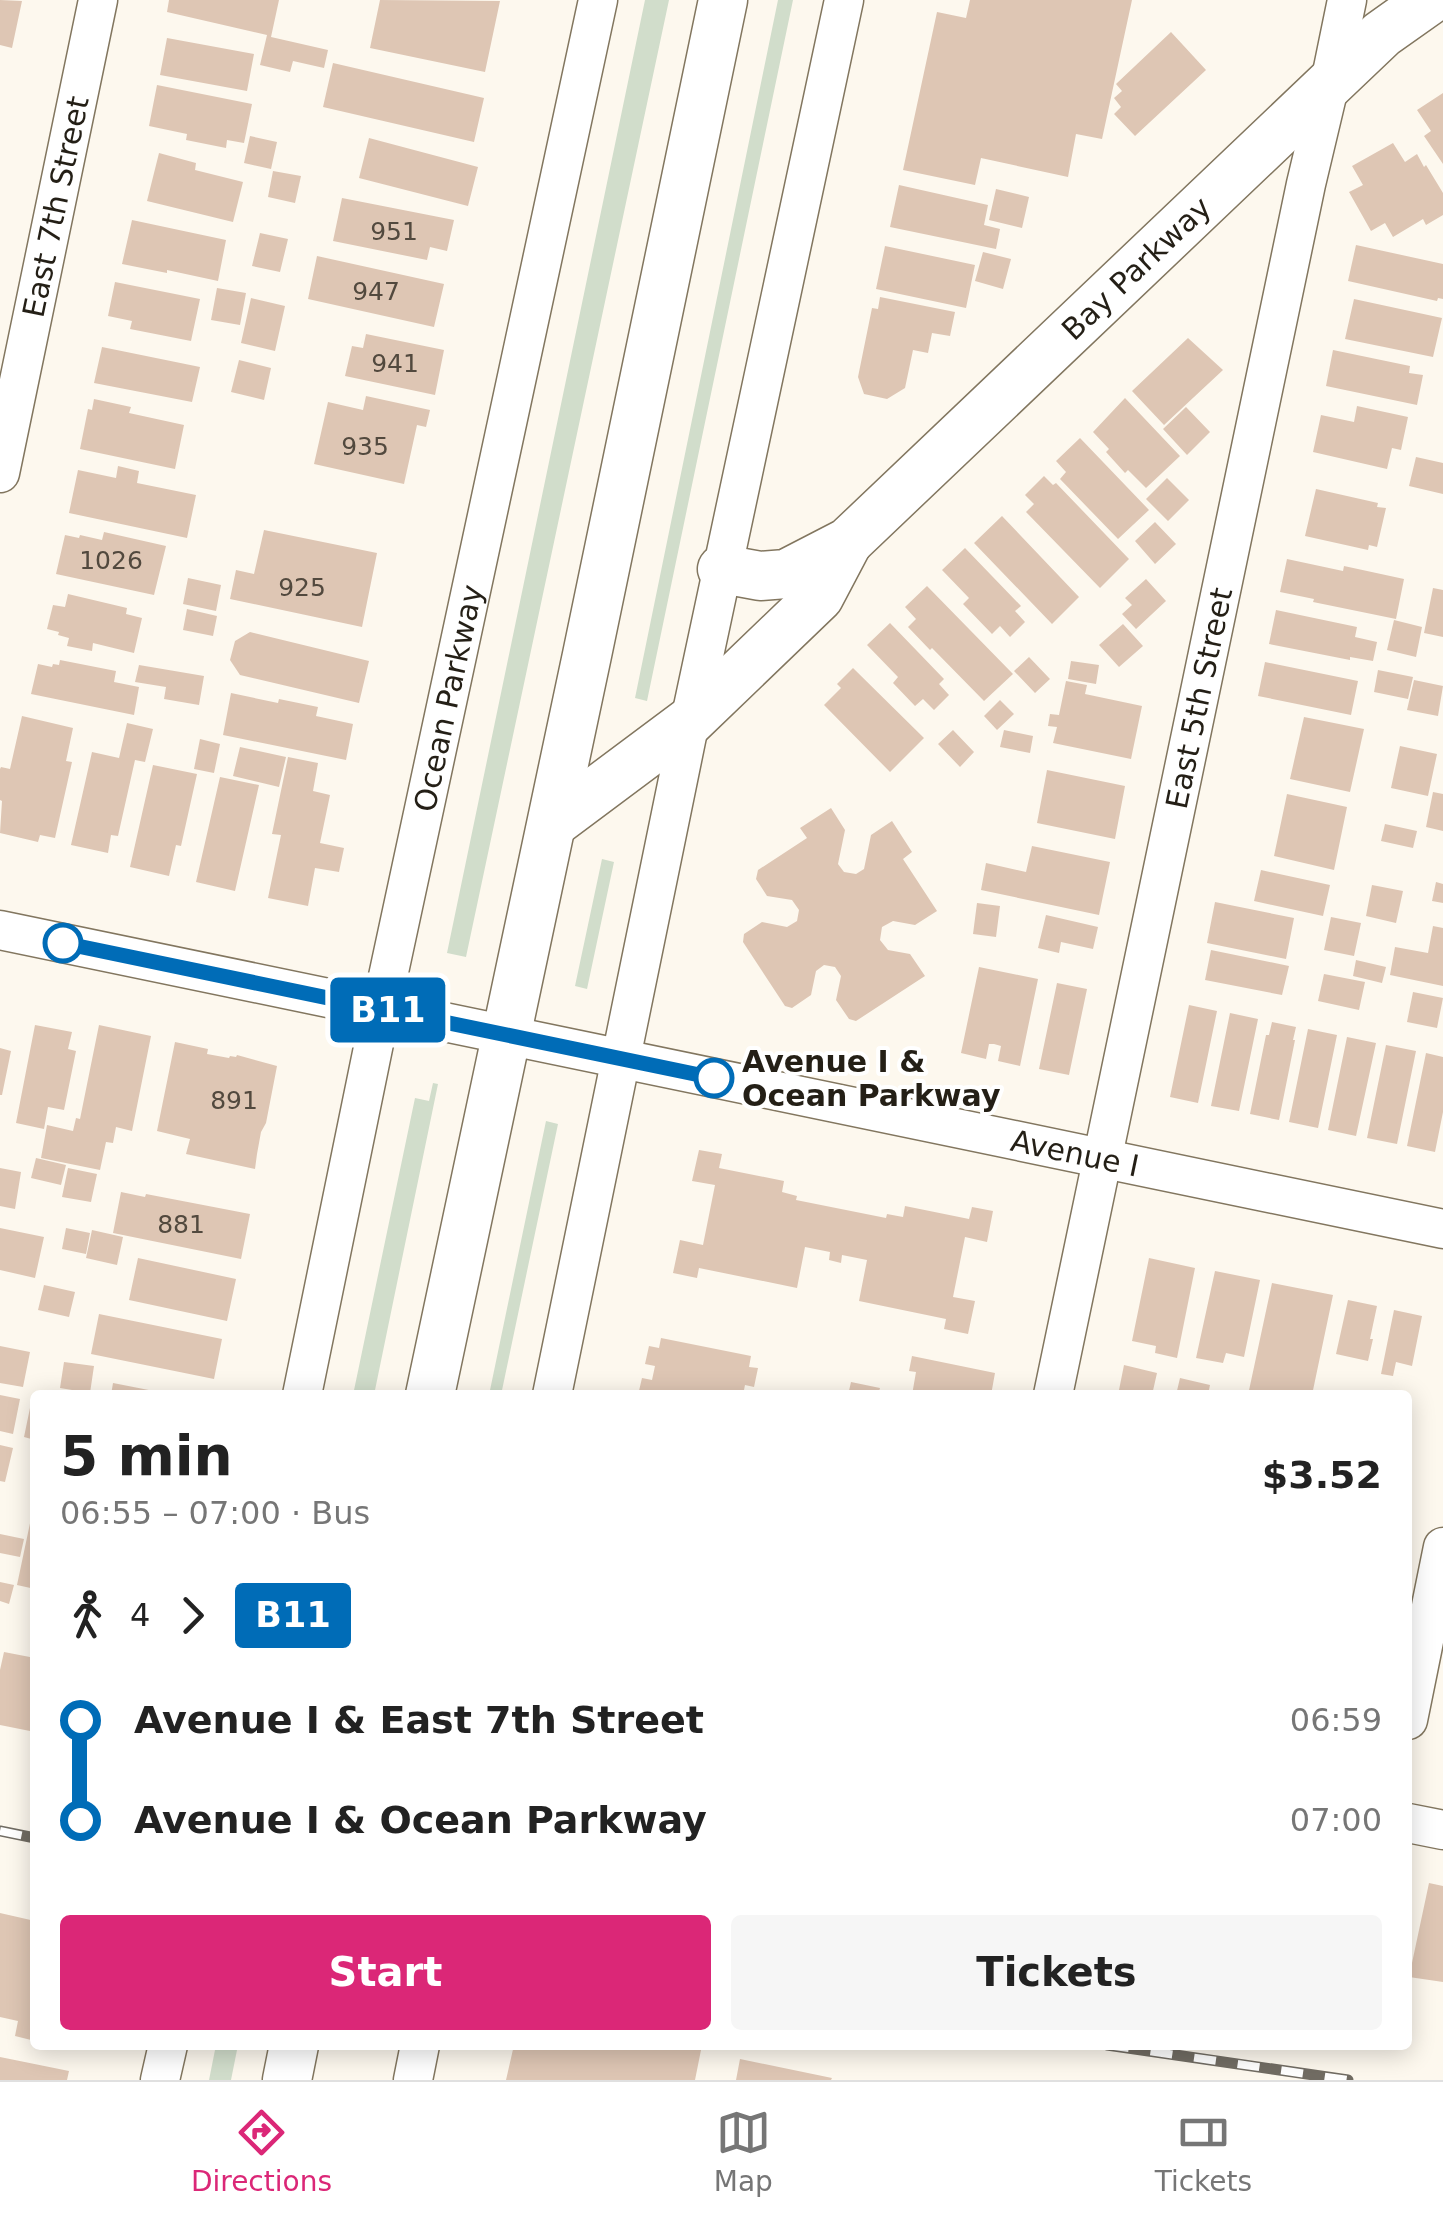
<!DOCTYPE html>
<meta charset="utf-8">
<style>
body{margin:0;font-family:"DejaVu Sans",sans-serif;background:#f6f6f6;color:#222;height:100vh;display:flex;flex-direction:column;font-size:38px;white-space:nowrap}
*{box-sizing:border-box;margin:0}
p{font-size:32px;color:#767676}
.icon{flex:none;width:55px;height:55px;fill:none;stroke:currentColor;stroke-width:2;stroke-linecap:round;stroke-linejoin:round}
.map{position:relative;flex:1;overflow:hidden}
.details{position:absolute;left:30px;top:1390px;width:1382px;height:660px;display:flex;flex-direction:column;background:#fff;border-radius:10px;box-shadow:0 5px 25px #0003}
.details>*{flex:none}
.badge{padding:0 20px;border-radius:8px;font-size:35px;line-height:65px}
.map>.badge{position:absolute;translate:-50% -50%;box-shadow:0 0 0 5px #fff}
.legs{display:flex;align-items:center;gap:15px;height:110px;padding:0 30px;font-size:32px}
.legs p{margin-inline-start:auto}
.head{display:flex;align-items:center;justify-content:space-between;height:170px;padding:0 30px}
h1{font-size:55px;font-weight:700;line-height:75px}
.button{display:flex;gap:20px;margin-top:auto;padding:20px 30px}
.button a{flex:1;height:115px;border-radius:10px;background:#db2777;color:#fff;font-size:40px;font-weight:700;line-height:115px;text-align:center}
.button a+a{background:#f6f6f6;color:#222}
ul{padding:0 30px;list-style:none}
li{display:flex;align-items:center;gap:35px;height:100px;font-size:38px}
li i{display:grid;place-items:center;width:15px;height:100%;margin:0 12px;background:currentColor}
li i::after{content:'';width:25px;height:25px;margin:-12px;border:8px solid;border-radius:50%;background:#fff}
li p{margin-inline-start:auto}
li:first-child i{background:linear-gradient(#0000 50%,currentColor 0)}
li:last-child i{background:linear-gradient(currentColor 50%,#0000 0)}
.menu{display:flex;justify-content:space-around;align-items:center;height:140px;border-top:2px solid #e0e0e0;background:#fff;font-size:28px;color:#767676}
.menu a{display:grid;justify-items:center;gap:5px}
.menu .on{color:#db2777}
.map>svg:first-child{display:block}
.green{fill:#d1ddcb}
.building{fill:#dec6b4}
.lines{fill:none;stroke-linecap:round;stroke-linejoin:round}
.minor-casing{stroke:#82765f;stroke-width:41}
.major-casing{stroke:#82765f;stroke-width:51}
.minor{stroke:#fff;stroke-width:38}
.major{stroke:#fff;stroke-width:48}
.rail-casing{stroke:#716c63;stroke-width:11}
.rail{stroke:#fff;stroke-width:8;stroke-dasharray:22;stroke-linecap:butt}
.line-1-casing{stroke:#fff;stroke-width:22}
.line-1{stroke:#006cb7;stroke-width:15}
.stop-1-dot{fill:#fff;stroke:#006cb7;stroke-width:5}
.labels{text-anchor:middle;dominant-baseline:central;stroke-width:8;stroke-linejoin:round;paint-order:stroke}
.number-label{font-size:25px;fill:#52493e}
.street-label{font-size:30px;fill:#241f16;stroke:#fff}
.stop-label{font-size:30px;font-weight:bold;fill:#241f16;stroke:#fff;text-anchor:start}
</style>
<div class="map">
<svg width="1443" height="2080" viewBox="0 0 1443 2080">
<rect width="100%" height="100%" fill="#fdf8ee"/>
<!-- green -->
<path class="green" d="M 645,0 L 669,0 L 466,957 L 447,953 Z
M 778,0 L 793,0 L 647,701 L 635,698 Z
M 602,859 L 614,862 L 587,989 L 575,986 Z
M 433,1083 L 438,1084 L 374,1395 L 353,1395 L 415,1098 L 429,1101 Z
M 546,1121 L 558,1124 L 501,1395 L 489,1395 Z
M 216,2045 L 238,2045 L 231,2080 L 209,2080 Z"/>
<!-- building -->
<path class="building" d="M 0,0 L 22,1 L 12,48 L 0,45 Z
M 169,0 L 279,0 L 271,37 L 328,50 L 324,68 L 293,61 L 290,72 L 260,65 L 267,35 L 167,12 Z
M 380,0 L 500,1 L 485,72 L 370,48 Z
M 970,0 L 1132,0 L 1102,139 L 1076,134 L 1068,177 L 981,158 L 975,185 L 903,170 L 937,12 L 966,18 Z
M 1171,32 L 1206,70 L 1135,136 L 1114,114 L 1121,107 L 1114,98 L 1122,91 L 1116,84 Z
M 167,38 L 254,54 L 247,91 L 160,75 Z
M 333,63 L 484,98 L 474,142 L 323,107 Z
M 157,85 L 252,104 L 244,143 L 227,140 L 226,148 L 186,140 L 187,134 L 149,126 Z
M 1443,93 L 1443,164 L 1424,136 L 1431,131 L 1417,110 Z
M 250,136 L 277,142 L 271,169 L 244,163 Z
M 369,138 L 478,167 L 468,206 L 359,178 Z
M 1393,143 L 1405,162 L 1417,154 L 1424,167 L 1426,165 L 1443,193 L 1443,215 L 1426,225 L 1423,219 L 1393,237 L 1385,223 L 1371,231 L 1349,192 L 1363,185 L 1352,166 Z
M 159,153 L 196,163 L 195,170 L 243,182 L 233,222 L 147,201 Z
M 273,171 L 301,176 L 295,203 L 268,197 Z
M 899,185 L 988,205 L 984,225 L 1000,229 L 996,249 L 890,227 Z
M 996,189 L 1029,197 L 1022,228 L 989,220 Z
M 342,198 L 454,220 L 447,251 L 430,247 L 427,260 L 333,241 Z
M 132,220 L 226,240 L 218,281 L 167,270 L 167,273 L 122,264 Z
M 260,233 L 288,239 L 280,272 L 252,266 Z
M 1356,245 L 1443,264 L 1443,299 L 1438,298 L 1437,301 L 1348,281 Z
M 885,246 L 975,265 L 966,308 L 876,289 Z
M 983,252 L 1011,259 L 1003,289 L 975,281 Z
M 317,256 L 444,284 L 434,327 L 308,299 Z
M 115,282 L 200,299 L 191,341 L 130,329 L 132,321 L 108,316 Z
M 217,288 L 246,293 L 240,325 L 211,320 Z
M 880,297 L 955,312 L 950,336 L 932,333 L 928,353 L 913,350 L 905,388 L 887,399 L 864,394 L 858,377 L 872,308 L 878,309 Z
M 251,298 L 285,306 L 275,351 L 241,343 Z
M 1354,299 L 1442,318 L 1433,357 L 1345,339 Z
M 366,334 L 444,350 L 435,395 L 345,376 L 352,346 L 363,348 Z
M 1188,338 L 1223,370 L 1164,425 L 1132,391 Z
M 102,347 L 200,367 L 192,402 L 94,383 Z
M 1333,350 L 1410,366 L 1409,373 L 1423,375 L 1417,405 L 1326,386 Z
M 239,360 L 271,368 L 264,400 L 231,392 Z
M 366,396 L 430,410 L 426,427 L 417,425 L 404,484 L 314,464 L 328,402 L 363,410 Z
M 1125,398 L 1180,456 L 1146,488 L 1128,470 L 1125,473 L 1106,452 L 1109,449 L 1093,432 Z
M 94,399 L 131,407 L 129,413 L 184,425 L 175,469 L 80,449 L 88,409 L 92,410 Z
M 1357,406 L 1408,417 L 1401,450 L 1392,448 L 1387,469 L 1313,452 L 1321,415 L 1354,422 Z
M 1186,407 L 1210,432 L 1187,455 L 1163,429 Z
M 1080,438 L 1149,510 L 1118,539 L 1060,479 L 1066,472 L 1056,461 Z
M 1416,457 L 1443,463 L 1443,494 L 1409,486 Z
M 118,466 L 139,471 L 137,483 L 196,495 L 187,538 L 69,513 L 78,470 L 116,478 Z
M 1044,476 L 1053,485 L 1056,483 L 1129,559 L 1100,588 L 1026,512 L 1034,504 L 1025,495 Z
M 1167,478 L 1189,500 L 1168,521 L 1146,499 Z
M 1316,489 L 1378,503 L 1377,507 L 1386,508 L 1377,547 L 1369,545 L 1368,550 L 1305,536 Z
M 1002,516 L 1079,597 L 1052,624 L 974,543 Z
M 1155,522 L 1176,544 L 1155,564 L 1135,541 Z
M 264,530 L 377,553 L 362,627 L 230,599 L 236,570 L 254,574 Z
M 104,532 L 166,546 L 154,595 L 56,574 L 65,535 L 79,538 L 80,535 L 102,540 Z
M 965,548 L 1021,606 L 1015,611 L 1025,622 L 1010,637 L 1000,626 L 992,634 L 963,604 L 969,598 L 942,570 Z
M 1287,559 L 1343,571 L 1344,566 L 1404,579 L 1396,619 L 1313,602 L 1314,599 L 1280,592 Z
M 188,578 L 221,585 L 216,611 L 183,604 Z
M 1146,579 L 1166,601 L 1136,629 L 1122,614 L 1132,605 L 1125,598 Z
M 927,586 L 1013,674 L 984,701 L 932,648 L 930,650 L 908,627 L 916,619 L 905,607 Z
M 1433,588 L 1443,590 L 1443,637 L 1424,633 Z
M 68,594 L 127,608 L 126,614 L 142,618 L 134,653 L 93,643 L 92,651 L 67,646 L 69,638 L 58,635 L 59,632 L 47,629 L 53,605 L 65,607 Z
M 187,609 L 217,616 L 213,636 L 183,630 Z
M 1276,610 L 1357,627 L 1355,637 L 1377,642 L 1373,661 L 1350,657 L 1350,660 L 1269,644 Z
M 1394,620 L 1422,627 L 1416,657 L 1387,650 Z
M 890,623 L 944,679 L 939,684 L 949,695 L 934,710 L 923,699 L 915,706 L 893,683 L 898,677 L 867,645 Z
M 1123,624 L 1143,646 L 1119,667 L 1099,645 Z
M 250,632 L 369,661 L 359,703 L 240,675 L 230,660 L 235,641 Z
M 1029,657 L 1050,679 L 1035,693 L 1014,671 Z
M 60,660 L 116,671 L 114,682 L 139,687 L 134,715 L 31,694 L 38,664 L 52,667 L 53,664 L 59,665 Z
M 1071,661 L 1099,665 L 1096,684 L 1068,679 Z
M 1265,662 L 1358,681 L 1351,715 L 1258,696 Z
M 139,665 L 204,676 L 199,705 L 164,699 L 166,687 L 135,682 Z
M 853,668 L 924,738 L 890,772 L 824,705 L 841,688 L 837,684 Z
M 1378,670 L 1413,677 L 1408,699 L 1374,692 Z
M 1414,680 L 1443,686 L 1438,716 L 1407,710 Z
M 1066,681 L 1087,685 L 1085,694 L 1142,706 L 1131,759 L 1053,743 L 1057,727 L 1048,726 L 1050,714 L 1059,715 Z
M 231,693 L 278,703 L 279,699 L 318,707 L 316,716 L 353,724 L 346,760 L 223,735 Z
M 1000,700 L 1014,714 L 997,730 L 984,716 Z
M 22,716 L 73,728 L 66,761 L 72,762 L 55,838 L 40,835 L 38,842 L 0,833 L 2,801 L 0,800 L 0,769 L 1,767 L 10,769 Z
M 1304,717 L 1364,729 L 1350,792 L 1290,779 Z
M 127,723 L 153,729 L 145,762 L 135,760 L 118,836 L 111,835 L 108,853 L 71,845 L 92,752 L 119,758 Z
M 953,730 L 974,752 L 960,767 L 938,744 Z
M 1004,730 L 1033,736 L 1030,753 L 1000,747 Z
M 200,739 L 220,744 L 214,773 L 194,769 Z
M 1400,746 L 1437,754 L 1428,796 L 1391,788 Z
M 240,747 L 286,757 L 279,787 L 233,776 Z
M 288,757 L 318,763 L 313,791 L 330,795 L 320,843 L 344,848 L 339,872 L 315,868 L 308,906 L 268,898 L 281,835 L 272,834 Z
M 153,765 L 197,774 L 181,846 L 176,845 L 169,876 L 130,867 Z
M 1047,770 L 1125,786 L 1115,839 L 1037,823 Z
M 220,777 L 259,785 L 235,891 L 196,882 Z
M 1433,792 L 1443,794 L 1443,831 L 1426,827 Z
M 1287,794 L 1347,807 L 1334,870 L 1274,856 Z
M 831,808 L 845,830 L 838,864 L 844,872 L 856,874 L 864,869 L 871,835 L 892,821 L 912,852 L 903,859 L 937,911 L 915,925 L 893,921 L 882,927 L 880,940 L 888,950 L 910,954 L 925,976 L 856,1021 L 849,1019 L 836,1000 L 841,976 L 835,967 L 824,965 L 816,971 L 811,995 L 792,1008 L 785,1006 L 743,942 L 744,934 L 762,922 L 787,927 L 797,921 L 799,910 L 792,900 L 767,896 L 756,879 L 758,870 L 807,838 L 800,828 Z
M 1385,824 L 1417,831 L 1413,848 L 1381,841 Z
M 1032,846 L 1110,862 L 1099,915 L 981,890 L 986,863 L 1026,872 Z
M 1261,870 L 1330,885 L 1323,916 L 1254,901 Z
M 1436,882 L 1443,884 L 1443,903 L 1432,901 Z
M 1372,885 L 1403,891 L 1396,923 L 1366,916 Z
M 1215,902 L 1294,918 L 1286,959 L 1207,943 Z
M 977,903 L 1000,906 L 996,937 L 973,934 Z
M 1046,915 L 1098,927 L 1093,949 L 1061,942 L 1059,953 L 1038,948 Z
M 1331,917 L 1361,923 L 1354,956 L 1324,950 Z
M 1433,926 L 1443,928 L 1443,986 L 1390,975 L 1395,947 L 1428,953 Z
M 1211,950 L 1289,966 L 1282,995 L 1205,980 Z
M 1356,960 L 1386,967 L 1382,983 L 1353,976 Z
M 979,967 L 1038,979 L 1020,1066 L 998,1061 L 1001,1046 L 994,1044 L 989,1044 L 986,1059 L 961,1053 Z
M 1324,974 L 1365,982 L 1359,1010 L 1318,1001 Z
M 1057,983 L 1087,989 L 1069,1075 L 1039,1069 Z
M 1413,992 L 1443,998 L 1437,1028 L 1407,1022 Z
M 1189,1005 L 1217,1011 L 1198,1103 L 1170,1097 Z
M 1230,1013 L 1258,1019 L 1239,1111 L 1211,1106 Z
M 1272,1022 L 1296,1027 L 1293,1040 L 1295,1040 L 1279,1120 L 1250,1114 L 1266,1035 L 1269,1035 Z
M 35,1025 L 72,1032 L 68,1049 L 76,1051 L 64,1110 L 48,1107 L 44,1129 L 16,1123 Z
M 99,1025 L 151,1036 L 132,1131 L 116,1127 L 113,1143 L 106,1142 L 100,1170 L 41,1158 L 47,1125 L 73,1131 L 76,1118 L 80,1119 Z
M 1308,1029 L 1337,1035 L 1318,1128 L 1289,1122 Z
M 1347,1037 L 1376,1043 L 1356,1136 L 1328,1130 Z
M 175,1042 L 208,1049 L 207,1054 L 229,1058 L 230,1056 L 236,1057 L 237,1055 L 277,1066 L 266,1123 L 261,1132 L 257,1154 L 255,1169 L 186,1154 L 190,1139 L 157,1131 Z
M 1386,1045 L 1416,1051 L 1397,1144 L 1367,1138 Z
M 0,1048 L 11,1051 L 2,1095 L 0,1095 Z
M 1426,1053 L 1443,1057 L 1443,1112 L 1435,1152 L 1407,1146 Z
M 699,1150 L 722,1154 L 719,1168 L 784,1181 L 782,1192 L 797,1196 L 796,1200 L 886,1218 L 887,1214 L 903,1217 L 905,1206 L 969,1219 L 972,1207 L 993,1211 L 987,1242 L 965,1237 L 953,1297 L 975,1301 L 968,1334 L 944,1329 L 946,1319 L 859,1301 L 867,1260 L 842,1255 L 841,1263 L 829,1260 L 830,1252 L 805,1247 L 797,1288 L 699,1268 L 697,1278 L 673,1273 L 680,1240 L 703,1245 L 715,1185 L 692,1181 Z
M 36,1158 L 66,1165 L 61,1185 L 31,1178 Z
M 0,1168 L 21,1172 L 15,1209 L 0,1206 Z
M 68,1168 L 97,1174 L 91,1202 L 62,1197 Z
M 121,1192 L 145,1197 L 146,1194 L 250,1214 L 241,1259 L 113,1233 Z
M 0,1228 L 44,1237 L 35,1278 L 0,1270 Z
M 66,1228 L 90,1233 L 86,1254 L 62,1249 Z
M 92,1230 L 123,1237 L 117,1265 L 86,1258 Z
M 138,1258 L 236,1279 L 227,1321 L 129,1300 Z
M 1149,1258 L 1195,1268 L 1177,1358 L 1155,1353 L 1156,1346 L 1132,1341 Z
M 1215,1271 L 1260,1280 L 1244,1357 L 1226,1353 L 1223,1363 L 1196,1358 Z
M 1272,1283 L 1333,1295 L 1312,1395 L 1248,1395 Z
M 44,1285 L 75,1292 L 69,1317 L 38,1310 Z
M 1348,1300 L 1377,1306 L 1370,1339 L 1373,1339 L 1368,1361 L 1336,1354 Z
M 1394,1310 L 1422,1316 L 1412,1366 L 1396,1362 L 1393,1376 L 1381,1374 Z
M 99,1314 L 222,1339 L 214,1379 L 91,1354 Z
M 661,1338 L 751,1356 L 749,1367 L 758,1368 L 754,1387 L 745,1385 L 743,1395 L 638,1395 L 642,1378 L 652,1380 L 655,1366 L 645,1364 L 649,1346 L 659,1348 Z
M 0,1346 L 30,1352 L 23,1387 L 0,1383 Z
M 912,1356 L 995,1373 L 991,1395 L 912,1395 L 916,1372 L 909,1371 Z
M 64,1362 L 94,1366 L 90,1393 L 60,1388 Z
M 1124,1365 L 1157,1373 L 1152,1395 L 1118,1395 Z
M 1180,1378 L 1210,1385 L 1208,1395 L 1176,1395 Z
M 851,1382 L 880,1388 L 878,1395 L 848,1395 Z
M 113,1383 L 164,1393 L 164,1395 L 111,1395 Z
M 0,1395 L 20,1399 L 13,1434 L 0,1431 Z
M 30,1408 L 35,1409 L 35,1440 L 24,1437 Z
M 0,1445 L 13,1448 L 5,1482 L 0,1481 Z
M 33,1509 L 35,1509 L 35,1589 L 17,1585 Z
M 0,1534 L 24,1539 L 20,1557 L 0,1553 Z
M 0,1582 L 14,1585 L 9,1604 L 0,1601 Z
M 4,1652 L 35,1658 L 35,1732 L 0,1725 L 0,1670 Z
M 1429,1883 L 1443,1886 L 1443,1982 L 1409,1977 Z
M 0,1913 L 35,1921 L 35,2041 L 15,2036 L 18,2021 L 0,2017 Z
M 514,2045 L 590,2045 L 612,2050 L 613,2045 L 702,2045 L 695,2080 L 506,2080 Z
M 0,2057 L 69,2071 L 67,2080 L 0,2080 Z
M 740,2059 L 832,2078 L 831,2080 L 736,2080 Z"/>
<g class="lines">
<defs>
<g id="minor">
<path id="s1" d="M 0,473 L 98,0"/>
<path id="s2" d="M 0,930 L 1443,1229"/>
<path id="s3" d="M 302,1395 L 381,1009 L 598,0"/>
<path d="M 552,1395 L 690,721 L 844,0"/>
<path id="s4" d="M 1053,1395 L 1306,184 L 1330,83 L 1347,0"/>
<path d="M 1408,1720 L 1443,1547"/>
<path d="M 1408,1823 L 1443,1830"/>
<path d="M 160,2080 L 168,2045"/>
<path d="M 413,2080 L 420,2045"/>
</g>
<g id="major">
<path id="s5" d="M 722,569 L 760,576 L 786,574 L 848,542 L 1382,34 L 1430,0"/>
<path d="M 552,824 L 690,721 L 819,597 L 848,542"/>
<path d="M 430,1395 L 587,655 L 723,0"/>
<path d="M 287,2080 L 294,2045"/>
</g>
</defs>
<!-- minor casing -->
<use href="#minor" class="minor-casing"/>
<!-- major casing -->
<use href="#major" class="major-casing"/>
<!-- minor -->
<use href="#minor" class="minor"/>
<!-- major -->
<use href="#major" class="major"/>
<defs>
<path id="rail" d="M 0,1831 L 35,1838
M 1107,2045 L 1348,2080"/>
</defs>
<!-- rail casing -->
<use href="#rail" class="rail-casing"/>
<!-- rail -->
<use href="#rail" class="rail"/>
</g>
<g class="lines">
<defs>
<path id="line-1" d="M 63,943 L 714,1078"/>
</defs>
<!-- line-1 casing -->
<use href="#line-1" class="line-1-casing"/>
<!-- line-1 -->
<use href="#line-1" class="line-1"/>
</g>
<!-- markers -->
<g class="stop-1-dot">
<circle cx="63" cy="943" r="18"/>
<circle cx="714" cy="1078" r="18"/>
</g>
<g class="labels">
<!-- number labels -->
<g class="number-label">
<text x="394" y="231">951</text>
<text x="376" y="291">947</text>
<text x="395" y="363">941</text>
<text x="365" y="446">935</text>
<text x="111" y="560">1026</text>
<text x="302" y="587">925</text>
<text x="234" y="1100">891</text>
<text x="181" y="1224">881</text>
</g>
<!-- street labels -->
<g class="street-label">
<text stroke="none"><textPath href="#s1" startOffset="272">East 7th Street</textPath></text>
<text stroke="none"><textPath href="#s5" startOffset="532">Bay Parkway</textPath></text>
<text stroke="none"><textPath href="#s3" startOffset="712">Ocean Parkway</textPath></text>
<text stroke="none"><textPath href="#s4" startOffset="712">East 5th Street</textPath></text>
<text stroke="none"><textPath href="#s2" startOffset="1098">Avenue I</textPath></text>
</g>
<!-- stop labels -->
<g class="stop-label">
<text x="742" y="1061">Avenue I &amp;<tspan x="742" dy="34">Ocean Parkway</tspan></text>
</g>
</g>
</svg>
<b class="badge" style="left:388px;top:1010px;background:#006cb7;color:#fff">B11</b>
<section class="details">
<div class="head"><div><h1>5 min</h1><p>06:55 – 07:00 · Bus</p></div><b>$3.52</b></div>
<div class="legs"><svg class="icon" aria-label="walk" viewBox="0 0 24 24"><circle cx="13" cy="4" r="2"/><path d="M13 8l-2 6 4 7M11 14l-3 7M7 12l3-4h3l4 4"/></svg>4<svg class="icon" aria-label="forward" viewBox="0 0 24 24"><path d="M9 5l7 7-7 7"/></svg><b class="badge" style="background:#006cb7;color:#fff">B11</b></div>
<ul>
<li><i style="color:#006cb7"></i><b>Avenue I &amp; East 7th Street</b><p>06:59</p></li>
<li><i style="color:#006cb7"></i><b>Avenue I &amp; Ocean Parkway</b><p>07:00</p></li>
</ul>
<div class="button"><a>Start</a><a>Tickets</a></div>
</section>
</div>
<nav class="menu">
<a class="on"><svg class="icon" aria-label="directions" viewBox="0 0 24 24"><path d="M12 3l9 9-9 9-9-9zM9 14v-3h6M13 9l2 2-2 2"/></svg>Directions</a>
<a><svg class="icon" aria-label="map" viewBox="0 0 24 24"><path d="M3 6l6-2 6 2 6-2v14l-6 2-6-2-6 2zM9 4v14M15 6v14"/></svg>Map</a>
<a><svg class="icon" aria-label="tickets" viewBox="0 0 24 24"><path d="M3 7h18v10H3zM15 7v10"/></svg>Tickets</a>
</nav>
